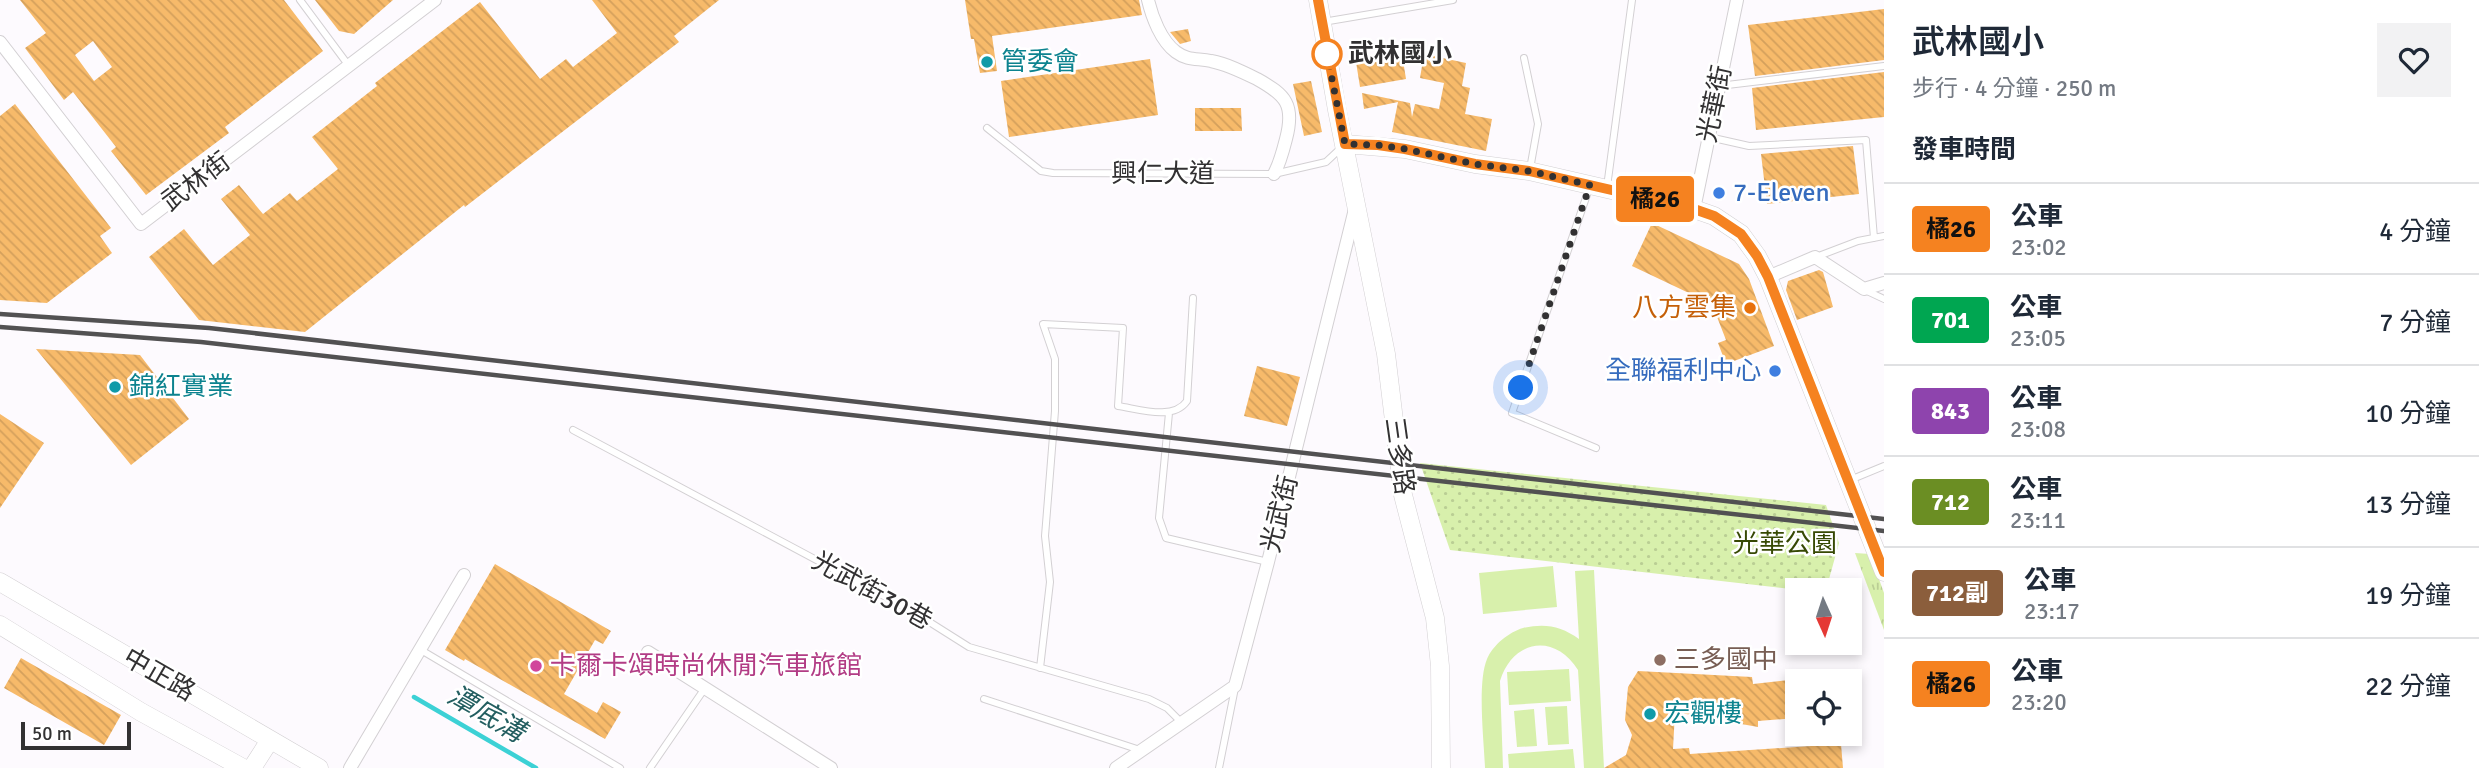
<!DOCTYPE html>
<html lang="zh-TW">
<meta charset="utf-8">
<style>
body{margin:0;font-family:Signika,"Noto Sans TC",sans-serif;background:#f2f2f3;color:#1f2937;height:100vh;display:flex;flex-direction:column;font-size:26px;white-space:nowrap}
*{box-sizing:border-box;margin:0}
p{font-size:23px;color:#747a83}
.icon{flex:none;width:38px;height:38px;fill:none;stroke:currentColor;stroke-width:2;stroke-linecap:round;stroke-linejoin:round}
.map{position:relative;flex:1;overflow:hidden}
.panel{display:flex;flex-direction:column;background:#fff;width:595px}
.panel>*{flex:none}
.badge{padding:0 14px;border-radius:5px;font-size:24px;line-height:46px}
.needle{width:46px;rotate:177deg}
.fabs{position:absolute;left:1785px;top:578px;display:grid;gap:14px}
.fabs a{display:grid;place-items:center;width:77px;height:77px;border-radius:0px;background:#fff;box-shadow:0 4px 10px #0003;font-size:35px}
.scale{position:absolute;left:21px;bottom:18px;width:110px;box-sizing:border-box;padding-left:7px;border:4px solid #323132;border-top:0;font-size:19px;line-height:24px;white-space:nowrap;color:#323132;-webkit-text-stroke:5px #fff;paint-order:stroke}
.you{position:absolute;width:35px;height:35px;margin:-18px;border:5px solid #fff;border-radius:50%;background:#1a73e8;box-shadow:0 0 0 10px #1a73e833}
.map>.badge{position:absolute;translate:-50% -50%;box-shadow:0 0 0 4px #fff}
h2{padding:0 28px;font-size:26px;line-height:63px}
.round{display:grid;place-items:center;flex:none;width:74px;height:74px;border-radius:0px;background:#f2f2f3}
.overview{display:flex;align-items:center;justify-content:space-between;height:119px;padding:0 28px}
h1{font-size:33px;font-weight:600;line-height:52px}
ul{padding:0;list-style:none}
li{display:flex;align-items:center;gap:21px;height:91px;padding:0 28px;border-top:2px solid #e0e1e3}
li div{flex:1}
li b{display:block;font-size:26px}
li em{font-style:normal}
li .badge{min-width:77px;font-weight:700;text-align:center}
main{display:flex;flex:1;min-height:0}
.map>svg:first-child{display:block}
.grass{fill:url(#grass-tufts)}
.park{fill:url(#park-dots)}
.pitch{fill:#d8f0ac}
.lines{fill:none;stroke-linecap:round;stroke-linejoin:round}
.stream{stroke:#3cd1d5;stroke-width:4.5}
.building{fill:url(#building-back-hatch);fill-rule:evenodd}
.lane-casing{stroke:#d3d0d3;stroke-width:8}
.street-casing{stroke:#d3d0d3;stroke-width:14}
.secondary-casing{stroke:#d3d0d3;stroke-width:19}
.lane{stroke:#fff;stroke-width:6}
.street{stroke:#fff;stroke-width:12}
.secondary{stroke:#fff;stroke-width:18}
.rail{stroke:#525152;stroke-width:4.5}
.line-casing{stroke:#fff;stroke-width:16}
.line{stroke:#f58220;stroke-width:10}
.walk{stroke:#323132;stroke-width:7;stroke-dasharray:0 12.6}
.stop-dot{fill:#fff;stroke:#f58220;stroke-width:3.5}
.culture-dot{fill:#0f9aa8;stroke:#fff;stroke-width:2.5}
.shop-dot{fill:#3f7fe0;stroke:#fff;stroke-width:2.5}
.food-dot{fill:#e8710a;stroke:#fff;stroke-width:2.5}
.education-dot{fill:#8d6e63;stroke:#fff;stroke-width:2.5}
.hotel-dot{fill:#d1479c;stroke:#fff;stroke-width:2.5}
.labels{text-anchor:middle;dominant-baseline:central;stroke-width:5;stroke-linejoin:round;paint-order:stroke}
.stop-label{font-size:26px;font-weight:bold;fill:#323132;stroke:#fff;text-anchor:start}
.culture-label{font-size:26px;fill:#0d838f;stroke:#fff;text-anchor:start}
.street-label{font-size:26px;fill:#323132;stroke:#fff}
.shop-label{font-size:26px;fill:#366cbe;stroke:#fff;text-anchor:start}
.food-label{font-size:26px;fill:#c56008;stroke:#fff;text-anchor:end}
.park-label{font-size:26px;fill:#374904;stroke:#fff}
.education-label{font-size:26px;fill:#785e54;stroke:#fff;text-anchor:start}
.hotel-label{font-size:26px;fill:#b23c85;stroke:#fff;text-anchor:start}
.water-label{font-size:28px;font-style:italic;fill:#245f61;stroke:#fff}
</style>
<main>
<div class="map">
<svg width="1884" height="768" viewBox="0 0 1884 768">
<defs>
<pattern id="grass-tufts" width="24" height="20" patternUnits="userSpaceOnUse" patternTransform="scale(1.75)"><rect width="24" height="20" fill="#d8f0ac"/><path d="M3 7l-1-3M5 7V3M7 7l1-3M15 17l-1-3M17 17v-4M19 17l1-3" fill="none" stroke="#bace94"/></pattern>
<pattern id="park-dots" width="8" height="8" patternUnits="userSpaceOnUse" patternTransform="scale(1.75)"><rect width="8" height="8" fill="#d8f0ac"/><path d="M2 2h.1M6 6h.1" fill="none" stroke="#bace94" stroke-width="1.8" stroke-linecap="round"/></pattern>
<pattern id="building-back-hatch" width="6" height="6" patternUnits="userSpaceOnUse" patternTransform="scale(1.75)"><rect width="6" height="6" fill="#f7ba6a"/><path d="M-1 5l2 2M0 0l6 6M5-1l2 2" fill="none" stroke="#d4a05c"/></pattern>
</defs>
<rect width="100%" height="100%" fill="#fdfafe"/>
<!-- grass -->
<path class="grass" d="M 1855,553 L 1870,554 L 1884,593 L 1884,630 Z"/>
<!-- park -->
<path class="park" d="M 1420,463 L 1826,505 L 1839,543 L 1826,590 L 1799,590 L 1450,550 Z"/>
<!-- pitch -->
<path class="pitch" d="M 1553,566 L 1557,607 L 1483,614 L 1479,573 Z
M 1594,570 L 1604,768 L 1584,768 L 1578,670 C 1555,633 1513,639 1500,681 L 1503,768 L 1485,768 C 1484,741 1477,683 1487,659 C 1493,645 1509,632 1523,628 C 1545,623 1561,626 1579,639 L 1575,571 Z
M 1569,669 L 1571,701 L 1509,705 L 1507,672 Z
M 1567,706 L 1569,744 L 1548,745 L 1545,707 Z
M 1534,709 L 1537,746 L 1517,747 L 1514,711 Z
M 1573,749 L 1575,768 L 1509,768 L 1508,754 Z"/>
<g class="lines">
<!-- stream -->
<path class="stream" d="M 414,697 L 536,768"/>
</g>
<!-- building -->
<path class="building" d="M 20,0 L 284,0 L 323,51 L 225,127 L 229,133 L 146,195 L 111,151 L 116,147 L 73,92 L 64,100 L 25,48 L 46,33 ZM 93,41 L 112,67 L 94,81 L 75,55 Z
M 315,0 L 393,0 L 354,34 L 339,31 Z
M 592,0 L 719,0 L 674,36 L 679,42 L 465,207 L 464,205 L 305,332 L 199,320 L 149,257 L 184,229 L 213,265 L 250,235 L 221,199 L 239,185 L 263,214 L 290,193 L 297,201 L 338,169 L 312,137 L 377,86 L 375,83 L 480,2 L 540,79 L 566,59 L 573,67 L 617,33 Z
M 965,0 L 1139,0 L 1142,15 L 992,36 L 997,71 L 980,73 L 974,39 L 971,39 Z
M 1884,9 L 1884,60 L 1755,76 L 1748,25 Z
M 1188,29 L 1191,41 L 1180,44 L 1170,32 Z
M 1402,54 L 1406,79 L 1360,87 L 1356,62 Z
M 1424,54 L 1466,63 L 1462,86 L 1470,88 L 1465,114 L 1492,119 L 1486,151 L 1392,132 L 1398,102 L 1364,109 L 1362,93 L 1410,103 L 1412,117 L 1415,104 L 1439,109 L 1444,83 L 1420,78 Z
M 1150,59 L 1158,115 L 1009,137 L 1001,81 Z
M 1884,72 L 1884,117 L 1756,130 L 1752,88 Z
M 1311,81 L 1322,132 L 1304,136 L 1293,84 Z
M 15,104 L 111,228 L 100,236 L 112,253 L 47,303 L 0,300 L 0,116 Z
M 1195,108 L 1241,108 L 1242,131 L 1195,131 Z
M 1853,146 L 1859,194 L 1767,204 L 1761,154 Z
M 1652,223 L 1739,264 L 1749,279 L 1774,346 L 1726,364 L 1718,343 L 1726,340 L 1712,304 L 1632,266 Z
M 1819,270 L 1823,272 L 1833,307 L 1797,320 L 1786,290 L 1788,281 Z
M 36,349 L 140,355 L 189,419 L 131,465 Z
M 1257,366 L 1300,377 L 1287,426 L 1244,416 Z
M 0,414 L 44,443 L 0,508 Z
M 495,564 L 611,631 L 603,644 L 595,640 L 564,694 L 597,713 L 603,702 L 621,712 L 605,739 L 465,659 L 464,661 L 445,650 Z
M 21,658 L 121,715 L 104,745 L 4,688 Z
M 1638,671 L 1752,677 L 1753,684 L 1797,679 L 1797,718 L 1758,721 L 1758,727 L 1675,712 L 1673,749 L 1689,748 L 1690,754 L 1841,744 L 1843,768 L 1604,768 L 1626,755 L 1632,735 L 1625,720 L 1628,687 Z"/>
<g class="lines">
<defs>
<path id="lane" d="M 300,0 L 349,66
M 1323,22 L 1453,0
M 1524,58 L 1538,124 L 1530,169
M 1719,86 L 1884,66
M 987,128 L 1041,171 L 1053,173 L 1274,174 L 1326,162 L 1341,148
M 1709,137 L 1749,146 L 1866,140 L 1874,238
M 1590,186 L 1512,413 L 1596,448
M 1607,187 L 1632,0
M 1816,257 L 1858,241 L 1884,236
M 1867,291 L 1884,299
M 1169,413 L 1159,518 L 1166,538 L 1268,562
M 573,430 L 912,611 L 969,647 L 1149,699 L 1167,708 L 1181,722
M 1850,480 L 1884,466
M 421,650 L 620,768
M 1040,668 L 1050,582 L 1045,536 L 1055,411 L 1055,359 L 1043,324 L 1123,328 L 1118,406 C 1139,409 1173,421 1187,401 L 1193,298
M 984,699 L 1140,750
M 650,768 L 705,688
M 1219,768 L 1235,688"/>
<path id="street" d="M 1148,0 C 1152,17 1161,41 1176,52 C 1188,61 1198,58 1211,61 C 1227,64 1243,72 1257,79 C 1286,95 1295,105 1286,139 C 1283,151 1280,163 1274,174
M 0,42 L 141,224 L 435,0
M 1694,209 L 1737,0
M 1768,277 L 1815,257 L 1864,289 L 1884,283
M 648,652 L 831,768
M 350,768 L 464,575
M 1116,768 L 1235,686 L 1268,562 L 1355,209"/>
<path id="secondary" d="M 1318,0 L 1337,110 L 1386,354 L 1403,495 L 1435,618 L 1440,666 L 1441,768
M 1345,144 L 1405,149 L 1475,164 L 1529,171 L 1694,209 L 1714,216 L 1741,234 L 1757,256 L 1768,277 L 1884,572
M 0,582 L 319,768
M 0,625 L 141,712 L 243,768
M 252,768 L 270,740"/>
</defs>
<!-- lane casing -->
<use href="#lane" class="lane-casing"/>
<!-- street casing -->
<use href="#street" class="street-casing"/>
<!-- secondary casing -->
<use href="#secondary" class="secondary-casing"/>
<!-- lane -->
<use href="#lane" class="lane"/>
<!-- street -->
<use href="#street" class="street"/>
<!-- secondary -->
<use href="#secondary" class="secondary"/>
<!-- rail -->
<path class="rail" d="M 0,314 L 209,328 L 1884,519
M 0,327 L 201,342 L 1884,531"/>
</g>
<g class="lines">
<defs>
<path id="line" d="M 1318,0 L 1345,144 L 1378,145 L 1405,149 L 1475,164 L 1529,171 L 1694,209 L 1714,216 L 1741,234 L 1757,256 L 1768,277 L 1884,572"/>
</defs>
<!-- line casing -->
<use href="#line" class="line-casing"/>
<!-- line -->
<use href="#line" class="line"/>
<!-- walk -->
<path class="walk" d="M 1327,54 L 1345,144 L 1378,145 L 1405,149 L 1475,164 L 1529,171 L 1590,185 L 1521,388"/>
</g>
<!-- markers -->
<circle class="stop-dot" cx="1327" cy="54" r="14"/>
<g class="culture-dot">
<circle cx="987" cy="62" r="7"/>
<circle cx="115" cy="387" r="7"/>
<circle cx="1650" cy="714" r="7"/>
</g>
<g class="shop-dot">
<circle cx="1719" cy="193" r="7"/>
<circle cx="1775" cy="371" r="7"/>
</g>
<circle class="food-dot" cx="1750" cy="308" r="7"/>
<circle class="education-dot" cx="1660" cy="660" r="7"/>
<circle class="hotel-dot" cx="536" cy="666" r="7"/>
<g class="labels">
<!-- stop labels -->
<g class="stop-label">
<text x="1348" y="54">武林國小</text>
</g>
<!-- culture labels -->
<g class="culture-label">
<text x="1001" y="62">管委會</text>
<text x="129" y="387">錦紅實業</text>
<text x="1664" y="714">宏觀樓</text>
</g>
<!-- street labels -->
<g class="street-label">
<text transform="translate(1715 104) rotate(-78)">光華街</text>
<text x="1163" y="174">興仁大道</text>
<text transform="translate(196 182) rotate(-37)">武林街</text>
<text transform="translate(1399 456) rotate(82)">三多路</text>
<text transform="translate(1280 514) rotate(-76)">光武街</text>
<text transform="translate(872 591) rotate(29)">光武街30巷</text>
<text transform="translate(159 675) rotate(30)">中正路</text>
</g>
<!-- shop labels -->
<g class="shop-label">
<text x="1733" y="193">7-Eleven</text>
<text x="1761" y="371" text-anchor="end">全聯福利中心</text>
</g>
<!-- food labels -->
<g class="food-label">
<text x="1736" y="308">八方雲集</text>
</g>
<!-- park labels -->
<g class="park-label">
<text x="1785" y="544">光華公園</text>
</g>
<!-- education labels -->
<g class="education-label">
<text x="1674" y="660">三多國中</text>
</g>
<!-- hotel labels -->
<g class="hotel-label">
<text x="550" y="666">卡爾卡頌時尚休閒汽車旅館</text>
</g>
<!-- water labels -->
<g class="water-label">
<text transform="translate(486 714) rotate(30)">潭底溝</text>
</g>
</g>
</svg>
<div class="fabs">
<a><svg class="needle" viewBox="-14 -14 28 28"><path d="M0-13l5 13h-10z" fill="#e53935"/><path d="M0 13l5-13h-10z" fill="#747a83"/></svg></a>
<a><svg class="icon" aria-label="locate" viewBox="0 0 24 24"><circle cx="12" cy="12" r="6"/><path d="M12 2v4M12 18v4M2 12h4M18 12h4"/></svg></a>
</div>
<div class="scale">50 m</div>
<div class="you" style="left:1521px;top:388px"></div>
<b class="badge" style="left:1655px;top:199px;background:#f58220;color:#111">橘26</b>
</div>
<section class="panel">
<div class="overview"><div><h1>武林國小</h1><p>步行 · 4 分鐘 · 250 m</p></div><a class="round"><svg class="icon" aria-label="heart" viewBox="0 0 24 24"><path d="M12 20l-8-8c-3-5 5-10 8-4 3-6 11-1 8 4z"/></svg></a></div>
<h2>發車時間</h2>
<ul>
<li><span class="badge" style="background:#f58220;color:#111">橘26</span><div><b>公車</b><p>23:02</p></div><em>4 分鐘</em></li>
<li><span class="badge" style="background:#00a651;color:#fff">701</span><div><b>公車</b><p>23:05</p></div><em>7 分鐘</em></li>
<li><span class="badge" style="background:#8e44ad;color:#fff">843</span><div><b>公車</b><p>23:08</p></div><em>10 分鐘</em></li>
<li><span class="badge" style="background:#6b8e23;color:#fff">712</span><div><b>公車</b><p>23:11</p></div><em>13 分鐘</em></li>
<li><span class="badge" style="background:#8b5e3c;color:#fff">712副</span><div><b>公車</b><p>23:17</p></div><em>19 分鐘</em></li>
<li><span class="badge" style="background:#f58220;color:#111">橘26</span><div><b>公車</b><p>23:20</p></div><em>22 分鐘</em></li>
</ul>
</section>
</main>
